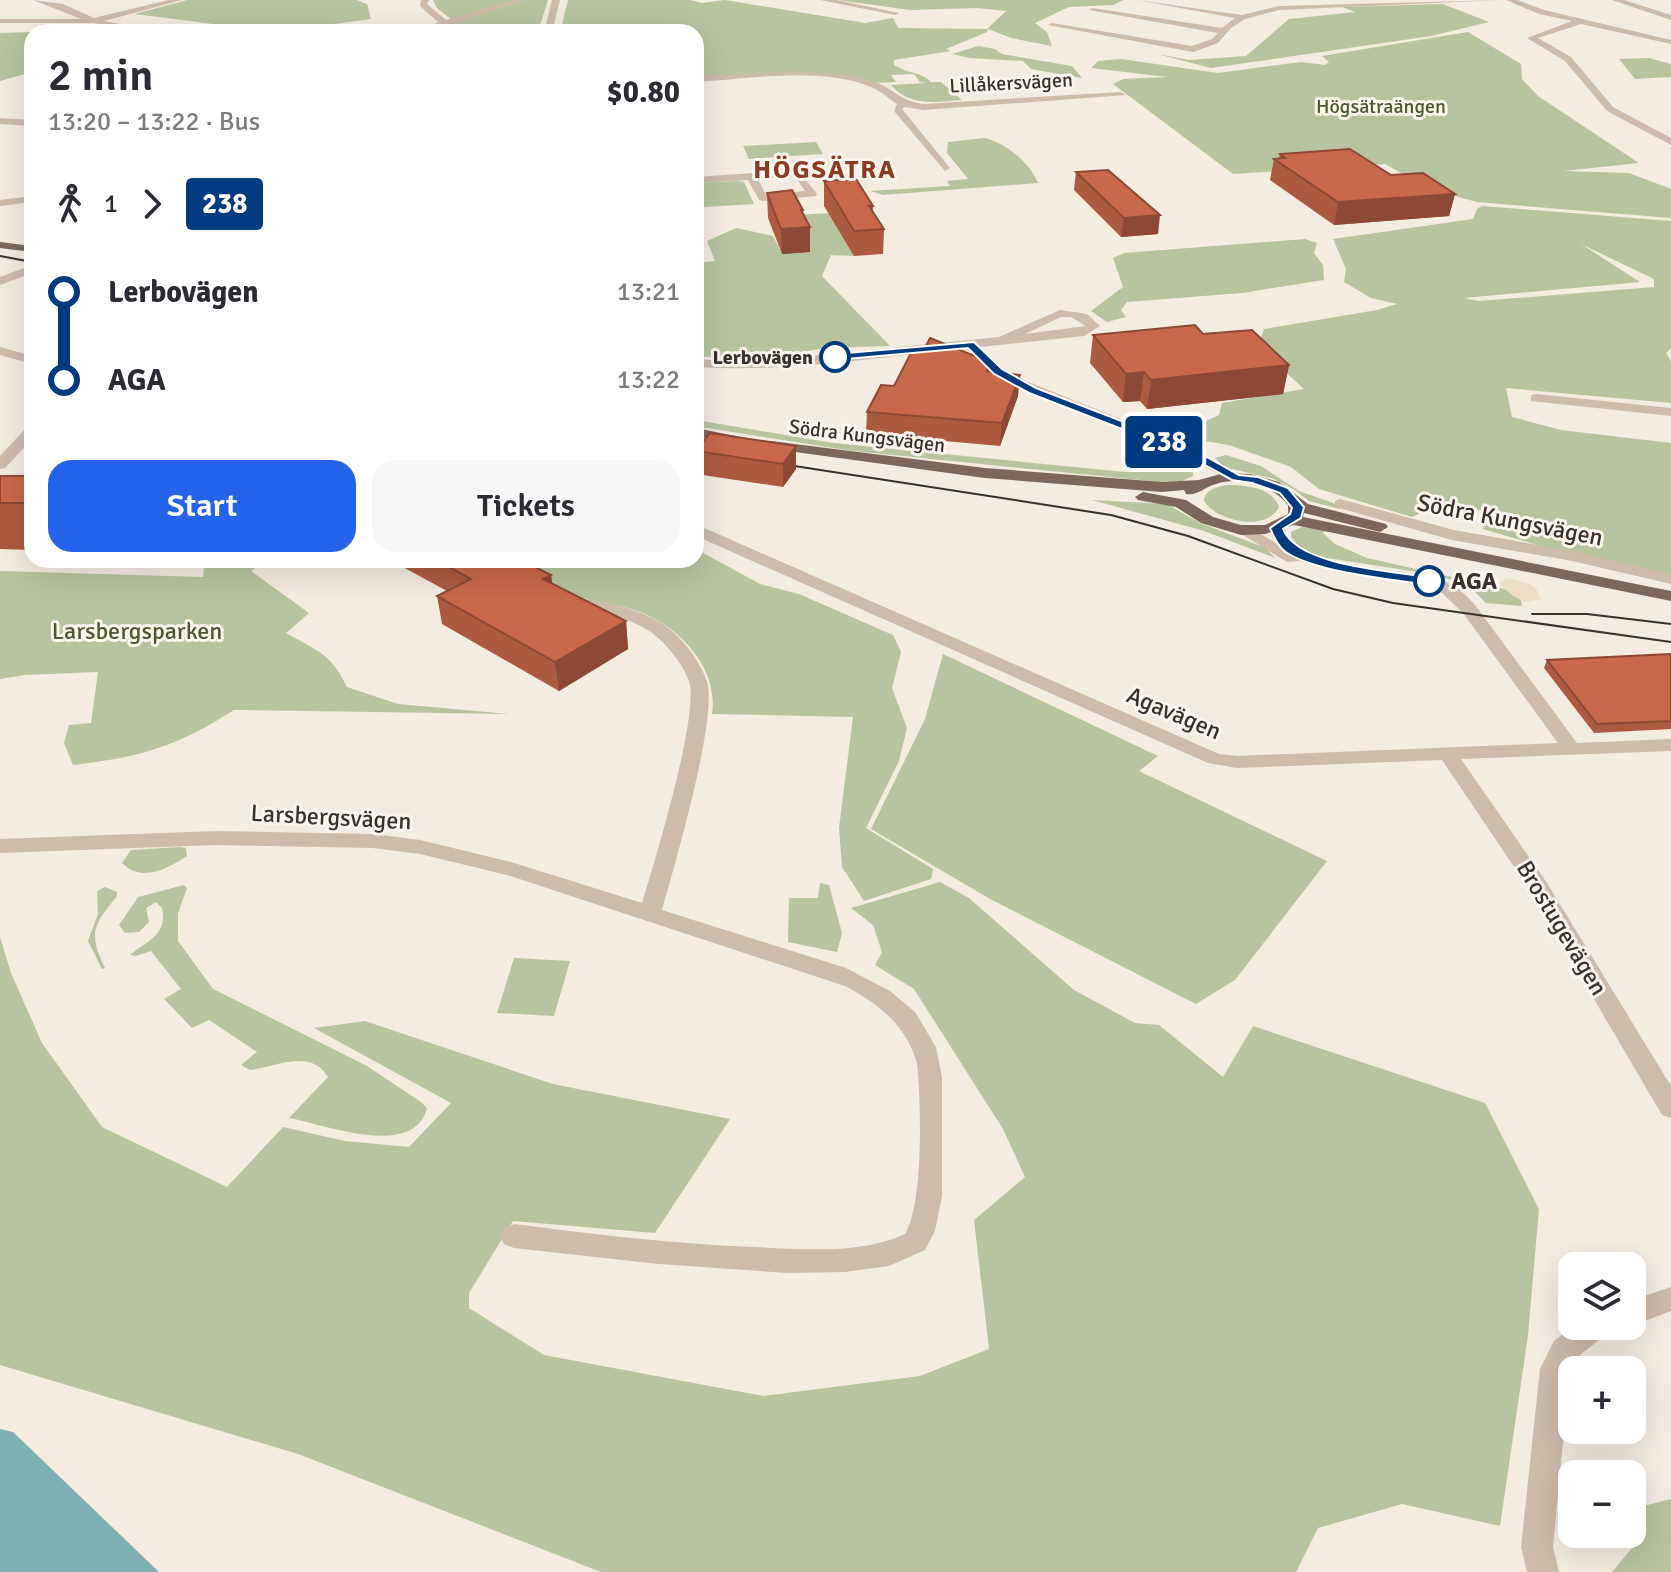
<!DOCTYPE html>
<meta charset="utf-8">
<style>
body{margin:0;font-family:Signika,sans-serif;background:#f7f7f7;color:#2b2b33;height:100vh;display:flex;flex-direction:column;font-size:30px;white-space:nowrap}
*{box-sizing:border-box;margin:0}
p{font-size:26px;color:#7c7c81}
.icon{flex:none;width:44px;height:44px;fill:none;stroke:currentColor;stroke-width:2;stroke-linecap:round;stroke-linejoin:round}
.map{position:relative;flex:1;overflow:hidden}
.drawer{position:absolute;left:24px;top:24px;width:680px;height:544px;display:flex;flex-direction:column;background:#fff;border-radius:24px;box-shadow:0 8px 32px #0002}
.drawer>*{flex:none}
.badge{padding:0 16px;border-radius:6px;font-size:28px;line-height:52px}
.buttons{position:absolute;left:1558px;top:1252px;display:grid;gap:16px}
.buttons a{display:grid;place-items:center;width:88px;height:88px;border-radius:16px;background:#fff;box-shadow:0 8px 32px #0002;font-size:40px}
.map>.badge{position:absolute;translate:-50% -50%;box-shadow:0 0 0 4px #fff}
.legs{display:flex;align-items:center;gap:12px;height:88px;padding:0 24px;font-size:26px}
.legs p{margin-inline-start:auto}
.summary{display:flex;align-items:center;justify-content:space-between;height:136px;padding:0 24px}
h1{font-size:44px;font-weight:600;line-height:60px}
.primary-button{display:flex;gap:16px;margin-top:auto;padding:16px 24px}
.primary-button a{flex:1;height:92px;border-radius:24px;background:#2563eb;color:#fff;font-size:32px;font-weight:600;line-height:92px;text-align:center}
.primary-button a+a{background:#f7f7f7;color:#2b2b33}
ul{padding:0 24px;list-style:none}
li{display:flex;align-items:center;gap:28px;height:88px;font-size:30px}
li i{display:grid;place-items:center;width:12px;height:100%;margin:0 10px;background:currentColor}
li i::after{content:'';width:20px;height:20px;margin:-10px;border:6px solid;border-radius:50%;background:#fff}
li p{margin-inline-start:auto}
li:first-child i{background:linear-gradient(#0000 50%,currentColor 0)}
li:last-child i{background:linear-gradient(currentColor 50%,#0000 0)}
.map>svg:first-child{display:block}
.green{fill:#b8c4a0;fill-rule:evenodd}
.plaza{fill:#ecdcc8}
.water{fill:#7fb0b2}
.lines{fill:none;stroke-linecap:round;stroke-linejoin:round}
.minor{fill:#cdbbac;fill-rule:evenodd}
.major{fill:#7d675c;fill-rule:evenodd}
.tram{stroke:#3b302b;stroke-width:2}
.wall{fill:#ac5a40}
.shaded-wall{fill:#8c4a34}
.building{fill:#c8694b;stroke:#8c4a34;stroke-width:2}
.line-1{fill:#003b80;stroke:#fff;stroke-width:2}
.stop-1-dot{fill:#fff;stroke:#003b80;stroke-width:4}
.labels{text-anchor:middle;dominant-baseline:central;stroke-width:6;stroke-linejoin:round;paint-order:stroke}
.far-street-label{font-size:20px;fill:#3b302b;stroke:#fbf5ee}
.far-park-label{font-size:20px;fill:#4a5a2e;stroke:#fbf5ee}
.far-stop-label{font-size:20px;font-weight:bold;fill:#3b302b;stroke:#fbf5ee;text-anchor:end}
.street-label{font-size:24px;fill:#3b302b;stroke:#fbf5ee}
.stop-label{font-size:24px;font-weight:bold;fill:#3b302b;stroke:#fbf5ee;text-anchor:start}
.park-label{font-size:24px;fill:#4a5a2e;stroke:#fbf5ee}
.far-district-label{font-size:26px;font-weight:bold;letter-spacing:2px;fill:#8c3b22;stroke:#fbf5ee}
</style>
<div class="map">
<svg width="1671" height="1572" viewBox="0 0 1671 1572">
<rect width="100%" height="100%" fill="#f4ebe1"/>
<!-- green -->
<path class="green" d="M 187,0 L 357,0 L 367,4 L 371,19 L 276,32 L 135,14 Z
M 433,0 L 548,0 L 538,32 L 435,32 L 447,27 L 452,20 L 437,8 Z
M 568,0 L 690,0 L 702,3 L 725,0 L 865,23 L 893,18 L 898,28 L 987,29 L 1006,11 L 977,8 L 910,10 L 838,0 L 1123,0 L 1113,5 L 1069,7 L 1035,23 L 1047,32 L 1052,46 L 1011,38 L 988,29 L 987,32 L 946,49 L 951,51 L 894,60 L 894,65 C 906,73 922,72 931,82 L 941,82 L 962,100 C 935,102 910,107 891,85 L 926,83 L 920,82 L 914,74 L 891,75 L 896,82 L 875,83 L 838,75 L 696,76 L 696,32 L 560,32 Z
M 1443,4 L 1489,22 L 1431,36 L 1211,68 L 1157,54 L 1189,60 L 1246,56 L 1289,19 L 1355,12 L 1342,7 Z
M 32,32 L 32,72 L 0,81 L 0,33 Z
M 1468,32 L 1521,64 L 1522,79 L 1538,96 L 1639,163 L 1564,171 L 1629,173 L 1671,189 L 1671,218 L 1477,202 L 1429,189 L 1385,164 L 1233,174 L 1113,84 L 1123,79 L 1167,77 L 1091,68 L 1098,61 L 1121,59 L 1218,73 L 1301,62 L 1325,65 L 1329,62 L 1322,56 Z
M 978,46 L 995,49 L 1002,54 L 1072,66 L 1082,78 L 1031,69 L 1023,61 L 969,58 L 952,54 Z
M 1649,58 L 1671,64 L 1671,77 L 1635,79 L 1619,59 Z
M 985,138 C 1007,144 1029,162 1038,183 L 883,195 L 870,191 L 950,186 L 947,181 L 968,179 L 947,153 L 948,142 Z
M 816,142 L 823,154 L 749,159 L 743,146 Z
M 736,181 L 744,182 L 754,204 L 704,207 L 696,183 Z
M 1482,206 L 1671,221 L 1671,348 L 1666,353 L 1671,361 L 1671,403 L 1506,388 L 1512,417 L 1561,430 L 1671,443 L 1671,575 L 1551,549 L 1483,529 L 1487,512 L 1445,502 L 1412,517 L 1319,489 L 1291,467 L 1229,445 L 1173,436 L 1219,415 L 1222,403 L 1304,389 L 1258,347 L 1264,329 L 1377,310 L 1397,304 L 1371,298 L 1344,282 L 1346,269 L 1333,239 L 1473,219 L 1477,209 ZM 1581,244 L 1654,279 L 1654,287 L 1479,301 L 1464,298 L 1640,282 Z
M 832,213 L 854,256 L 831,255 L 822,276 L 890,346 L 826,348 L 778,356 L 696,357 L 696,263 L 715,261 L 707,241 L 736,228 L 773,236 L 782,254 L 796,215 Z
M 1305,239 L 1317,243 L 1314,253 L 1323,265 L 1324,280 L 1242,293 L 1127,302 L 1121,310 L 1126,317 L 1107,322 L 1091,311 L 1123,287 L 1113,258 L 1124,253 Z
M 696,420 L 833,443 L 1125,472 L 1153,470 L 1180,458 C 1188,461 1193,466 1193,476 L 1182,481 L 1160,482 L 853,451 L 700,427 L 696,426 Z
M 1226,455 L 1261,466 L 1299,491 L 1339,505 L 1339,509 L 1309,501 L 1293,489 L 1274,479 L 1224,467 L 1215,458 Z
M 1227,485 C 1246,485 1272,487 1279,507 C 1267,532 1217,522 1204,501 C 1205,489 1217,487 1227,485 Z
M 1092,500 L 1167,504 L 1200,523 L 1266,548 L 1275,558 L 1204,531 Z
M 1302,527 L 1325,530 L 1323,533 L 1335,544 L 1367,558 L 1505,589 L 1521,600 L 1522,606 L 1486,603 L 1467,584 L 1431,574 L 1321,557 L 1300,548 L 1291,537 L 1291,532 Z
M 696,549 L 760,584 L 799,594 L 893,635 L 901,652 L 892,688 L 907,728 L 899,761 L 866,828 L 933,869 L 931,879 L 864,901 L 842,867 L 839,828 L 853,717 L 712,714 C 719,669 680,627 640,612 C 618,604 595,603 574,595 C 553,587 535,573 517,560 L 696,560 Z
M 205,560 L 266,560 L 251,571 L 309,613 L 286,633 C 317,651 331,653 347,687 L 398,704 L 509,714 L 234,710 C 176,747 141,757 73,765 L 64,743 L 69,725 L 91,723 L 98,672 L 25,675 L 0,679 L 0,571 L 203,577 Z
M 943,654 L 1158,756 L 1139,771 L 1327,861 L 1235,980 L 1196,1004 L 990,899 L 871,829 L 925,719 Z
M 180,847 L 186,848 L 187,856 C 167,869 142,883 122,863 L 131,850 Z
M 940,882 L 969,898 L 1074,990 L 1135,1023 L 1159,1025 L 1223,1077 L 1253,1026 L 1485,1103 L 1539,1209 L 1528,1335 L 1500,1526 L 1402,1504 L 1318,1528 L 1296,1572 L 601,1572 L 298,1454 L 0,1365 L 0,937 L 11,973 L 42,1043 L 102,1127 L 227,1187 L 283,1127 L 345,1141 L 409,1147 L 451,1103 L 314,1028 L 365,1021 L 553,1084 L 730,1119 L 655,1233 L 513,1221 L 469,1293 L 469,1308 L 544,1355 L 763,1396 L 920,1376 L 989,1349 L 974,1220 L 1025,1177 L 1003,1129 L 914,989 L 875,965 L 882,952 L 873,925 L 851,908 Z
M 820,883 L 829,885 L 842,933 L 837,952 L 788,942 L 789,898 L 818,898 Z
M 184,885 L 187,888 L 178,913 L 178,941 L 213,989 L 367,1066 L 421,1102 L 427,1108 C 414,1160 324,1124 289,1118 L 328,1077 C 310,1048 277,1067 250,1070 L 241,1065 L 257,1052 L 209,1020 L 192,1028 L 164,999 L 181,989 L 151,951 L 136,956 L 130,955 C 147,941 168,935 162,908 L 156,902 L 146,908 L 149,922 L 139,932 L 125,933 L 119,925 L 138,897 Z
M 105,887 L 117,892 L 117,896 C 93,926 88,932 105,968 L 102,969 L 88,941 L 98,914 L 97,891 Z
M 514,958 L 570,961 L 554,1016 L 497,1013 Z
M 1671,1499 L 1671,1572 L 1612,1572 L 1641,1537 L 1632,1527 L 1632,1509 Z"/>
<!-- plaza -->
<path class="plaza" d="M 1506,578 L 1528,583 L 1536,589 L 1541,599 L 1525,602 L 1513,596 L 1499,583 Z"/>
<!-- water -->
<path class="water" d="M 0,1429 L 13,1432 L 159,1572 L 0,1572 Z"/>
<g class="lines">
<!-- minor -->
<path class="minor" d="M 33,0 L 63,4 L 94,18 L 169,0 L 182,0 L 104,21 L 160,32 L 93,23 L 0,23 L 0,19 L 81,19 Z
M 421,0 L 429,0 L 427,4 L 446,20 L 514,0 L 526,0 L 429,32 L 419,32 L 438,22 L 420,6 Z
M 552,0 L 560,0 L 552,32 L 544,32 Z
M 820,0 L 836,0 L 899,13 L 895,15 Z
M 1137,0 L 1242,15 L 1279,6 L 1501,0 L 1279,10 L 1245,19 L 1231,28 L 1218,43 L 1193,52 L 1048,25 L 1052,23 L 1192,46 L 1212,39 L 1218,33 L 1089,10 L 1093,8 L 1222,28 L 1235,18 Z
M 1506,0 L 1517,0 L 1544,10 L 1671,40 L 1671,44 L 1581,24 L 1538,38 L 1571,57 L 1613,107 L 1671,138 L 1671,145 L 1607,111 L 1565,61 L 1527,38 L 1572,21 L 1539,14 Z
M 1612,0 L 1624,0 L 1671,15 L 1671,20 Z
M 800,71 C 825,73 853,73 877,83 C 895,90 901,101 923,104 L 1121,92 L 1126,95 L 923,110 L 905,107 L 902,109 L 950,168 L 945,171 L 894,111 L 897,104 C 889,99 880,90 871,87 C 819,66 751,79 696,82 L 696,76 Z
M 0,118 L 32,120 L 32,126 L 0,124 Z
M 798,170 L 817,194 L 816,196 L 763,201 L 759,200 L 748,180 L 696,183 L 696,177 ZM 795,176 L 805,191 L 766,195 L 758,179 Z
M 32,196 L 32,202 L 0,206 L 0,200 Z
M 32,265 L 32,273 L 0,285 L 0,277 Z
M 1060,310 L 1087,314 L 1100,326 L 1084,336 L 980,347 L 1003,368 L 1019,378 L 1190,447 L 1241,475 L 1241,481 L 1231,481 L 1180,453 L 1009,384 L 993,374 L 967,348 C 877,357 786,373 696,367 L 696,359 L 728,361 L 801,357 L 999,337 ZM 1061,317 L 1071,317 L 1086,326 L 1025,334 Z
M 0,347 L 32,356 L 32,364 L 0,355 Z
M 1536,394 L 1671,408 L 1671,416 L 1531,401 L 1531,395 Z
M 32,426 L 32,439 L 5,468 L 0,469 L 0,456 L 27,427 Z
M 1340,499 L 1454,530 L 1572,551 L 1671,574 L 1671,584 L 1572,561 L 1452,540 L 1335,507 L 1335,501 Z
M 1276,523 L 1282,525 C 1285,529 1287,536 1291,541 C 1322,575 1404,564 1446,582 C 1458,587 1467,596 1475,605 L 1577,743 L 1671,739 L 1671,751 L 1461,759 L 1547,883 L 1671,1086 L 1671,1118 L 1662,1115 L 1531,892 L 1442,760 L 1237,768 L 1208,763 L 696,536 L 696,525 L 702,527 L 1219,754 L 1237,756 L 1558,743 L 1463,613 L 1442,593 L 1419,584 L 1348,573 L 1300,561 L 1287,562 L 1233,529 L 1235,526 L 1247,526 L 1276,543 L 1268,528 Z
M 570,596 C 600,602 631,606 658,621 C 678,632 701,661 707,682 C 718,718 674,867 662,910 L 846,968 L 890,991 L 915,1012 L 936,1047 L 942,1077 L 942,1196 L 935,1231 L 925,1250 L 889,1266 L 845,1272 L 788,1273 L 659,1264 L 514,1248 L 504,1244 L 500,1236 L 504,1228 L 514,1224 C 594,1234 673,1244 753,1247 C 803,1249 860,1255 905,1234 C 924,1204 921,1099 917,1063 C 906,1025 879,1004 845,986 L 507,875 L 420,854 L 373,848 L 216,845 L 0,853 L 0,839 L 216,831 L 373,834 L 420,840 L 511,862 L 642,903 C 654,864 700,713 689,681 C 682,662 663,639 646,629 C 622,614 591,611 564,605 L 561,601 L 564,597 Z
M 1671,1287 L 1671,1311 L 1632,1326 L 1632,1300 Z
M 1573,1326 L 1609,1326 C 1601,1345 1578,1350 1570,1369 L 1553,1547 L 1559,1572 L 1527,1572 L 1521,1547 L 1540,1369 L 1554,1341 Z"/>
<!-- major -->
<path class="major" d="M 0,242 L 32,246 L 32,252 L 0,248 Z
M 696,428 L 740,437 L 742,440 L 735,444 L 696,436 Z
M 771,441 L 985,468 L 1162,482 L 1199,480 L 1224,473 L 1250,474 L 1279,482 L 1308,504 L 1386,524 L 1388,527 L 1380,532 L 1304,513 L 1303,517 L 1671,591 L 1671,601 L 1294,525 L 1265,534 L 1241,535 L 1201,523 L 1176,507 L 1138,500 L 1135,497 L 1143,492 L 1186,500 L 1213,517 L 1241,525 L 1265,525 L 1288,514 L 1288,505 C 1272,485 1240,476 1216,484 C 1204,487 1198,496 1186,494 L 1184,490 L 1162,492 L 985,478 L 766,448 L 766,442 Z"/>
<!-- tram -->
<path class="tram" d="M 0,256 L 32,262
M 775,463 L 1111,515 L 1188,536 L 1333,589 L 1393,603 L 1671,642
M 1532,614 L 1587,614 L 1671,624"/>
</g>
<!-- wall -->
<path class="wall" d="M 1280,154 L 1391,175 L 1455,194 L 1449,216 L 1334,225 L 1270,180 L 1274,159 L 1279,158 Z
M 1076,172 L 1158,234 L 1121,237 L 1074,190 Z
M 824,181 L 873,206 L 873,212 L 884,229 L 883,254 L 854,256 L 824,206 Z
M 767,193 L 803,210 L 803,215 L 810,227 L 810,252 L 782,254 L 768,218 Z
M 1203,334 L 1289,365 L 1283,394 L 1147,409 L 1140,401 L 1123,402 L 1090,363 L 1093,335 Z
M 990,362 L 990,371 L 1018,396 L 1000,446 L 866,434 L 867,412 Z
M 796,446 L 796,469 L 783,487 L 696,474 L 696,450 Z
M 0,476 L 32,476 L 32,550 L 0,549 Z
M 390,560 L 521,560 L 551,575 L 552,584 L 626,621 L 628,649 L 559,691 L 442,624 L 437,596 L 447,591 Z
M 1671,654 L 1671,729 L 1594,733 L 1544,668 L 1547,660 Z"/>
<!-- shaded-wall -->
<path class="shaded-wall" d="M 1455,194 L 1449,216 L 1334,225 L 1338,202 Z
M 1160,215 L 1158,234 L 1121,237 L 1124,218 Z
M 810,227 L 810,252 L 782,254 L 781,229 Z
M 1289,365 L 1283,394 L 1147,409 L 1151,380 Z
M 1144,372 L 1140,401 L 1123,402 L 1126,374 Z
M 1020,375 L 1018,396 L 1000,446 L 1002,423 Z
M 796,446 L 796,469 L 783,487 L 783,464 Z
M 551,575 L 555,603 L 543,579 Z
M 626,621 L 628,649 L 559,691 L 555,662 Z"/>
<!-- building -->
<path class="building" d="M 1350,149 L 1391,175 L 1423,173 L 1455,194 L 1338,202 L 1274,159 L 1285,158 L 1280,154 Z
M 1108,170 L 1160,215 L 1124,218 L 1076,172 Z
M 856,179 L 873,206 L 869,206 L 884,229 L 854,231 L 824,181 Z
M 792,190 L 803,210 L 801,210 L 810,227 L 781,229 L 767,193 Z
M 1195,325 L 1203,334 L 1252,330 L 1289,365 L 1151,380 L 1144,372 L 1126,374 L 1093,335 Z
M 930,338 L 990,362 L 987,371 L 1020,375 L 1002,423 L 867,412 L 881,385 L 894,386 L 914,347 L 925,348 Z
M 710,433 L 796,446 L 783,464 L 696,451 L 696,450 Z
M 0,476 L 32,476 L 32,503 L 0,503 Z
M 436,560 L 521,560 L 551,575 L 543,579 L 626,621 L 555,662 L 437,596 L 471,579 Z
M 1671,654 L 1671,721 L 1597,724 L 1547,660 Z"/>
<!-- line-1 -->
<path class="line-1" d="M 974,342 L 1002,369 L 1036,388 L 1189,447 L 1239,475 L 1258,477 L 1288,488 L 1304,507 L 1301,518 L 1283,529 C 1297,566 1393,571 1429,577 L 1436,581 L 1429,585 C 1390,579 1320,573 1287,553 C 1278,547 1274,537 1270,528 L 1290,514 L 1292,508 L 1280,493 L 1252,483 L 1232,480 L 1181,452 L 1029,393 L 994,374 L 968,348 L 835,360 L 829,357 L 835,354 Z"/>
<!-- markers -->
<g class="stop-1-dot">
<circle cx="835" cy="357" r="14"/>
<circle cx="1429" cy="581" r="14"/>
</g>
<g class="labels">
<!-- far-street labels -->
<g class="far-street-label">
<text transform="translate(1011 83) rotate(-3)">Lillåkersvägen</text>
<text transform="translate(867 436) rotate(7)">Södra Kungsvägen</text>
</g>
<!-- far-park labels -->
<g class="far-park-label">
<text x="1381" y="106">Högsätraängen</text>
</g>
<!-- far-stop labels -->
<g class="far-stop-label">
<text x="813" y="357">Lerbovägen</text>
</g>
<!-- street labels -->
<g class="street-label">
<text transform="translate(1510 520) rotate(11)">Södra Kungsvägen</text>
<text transform="translate(1174 713) rotate(23)">Agavägen</text>
<text transform="translate(331 817) rotate(3)">Larsbergsvägen</text>
<text transform="translate(1562 928) rotate(59)">Brostugevägen</text>
</g>
<!-- stop labels -->
<g class="stop-label">
<text x="1451" y="581">AGA</text>
</g>
<!-- park labels -->
<g class="park-label">
<text x="137" y="631">Larsbergsparken</text>
</g>
<!-- far-district labels -->
<g class="far-district-label">
<text x="825" y="170">HÖGSÄTRA</text>
</g>
</g>
</svg>
<div class="buttons">
<a><svg class="icon" aria-label="layers" viewBox="0 0 24 24"><path d="M12 4l9 5-9 5-9-5zM3 14l9 5 9-5"/></svg></a>
<a>+</a>
<a>−</a>
</div>
<b class="badge" style="left:1164px;top:442px;background:#003b80;color:#fff">238</b>
<section class="drawer">
<div class="summary"><div><h1>2 min</h1><p>13:20 – 13:22 · Bus</p></div><b>$0.80</b></div>
<div class="legs"><svg class="icon" aria-label="walk" viewBox="0 0 24 24"><circle cx="13" cy="4" r="2"/><path d="M13 8l-2 6 4 7M11 14l-3 7M7 12l3-4h3l4 4"/></svg>1<svg class="icon" aria-label="forward" viewBox="0 0 24 24"><path d="M9 5l7 7-7 7"/></svg><b class="badge" style="background:#003b80;color:#fff">238</b></div>
<ul>
<li><i style="color:#003b80"></i><b>Lerbovägen</b><p>13:21</p></li>
<li><i style="color:#003b80"></i><b>AGA</b><p>13:22</p></li>
</ul>
<div class="primary-button"><a>Start</a><a>Tickets</a></div>
</section>
</div>
